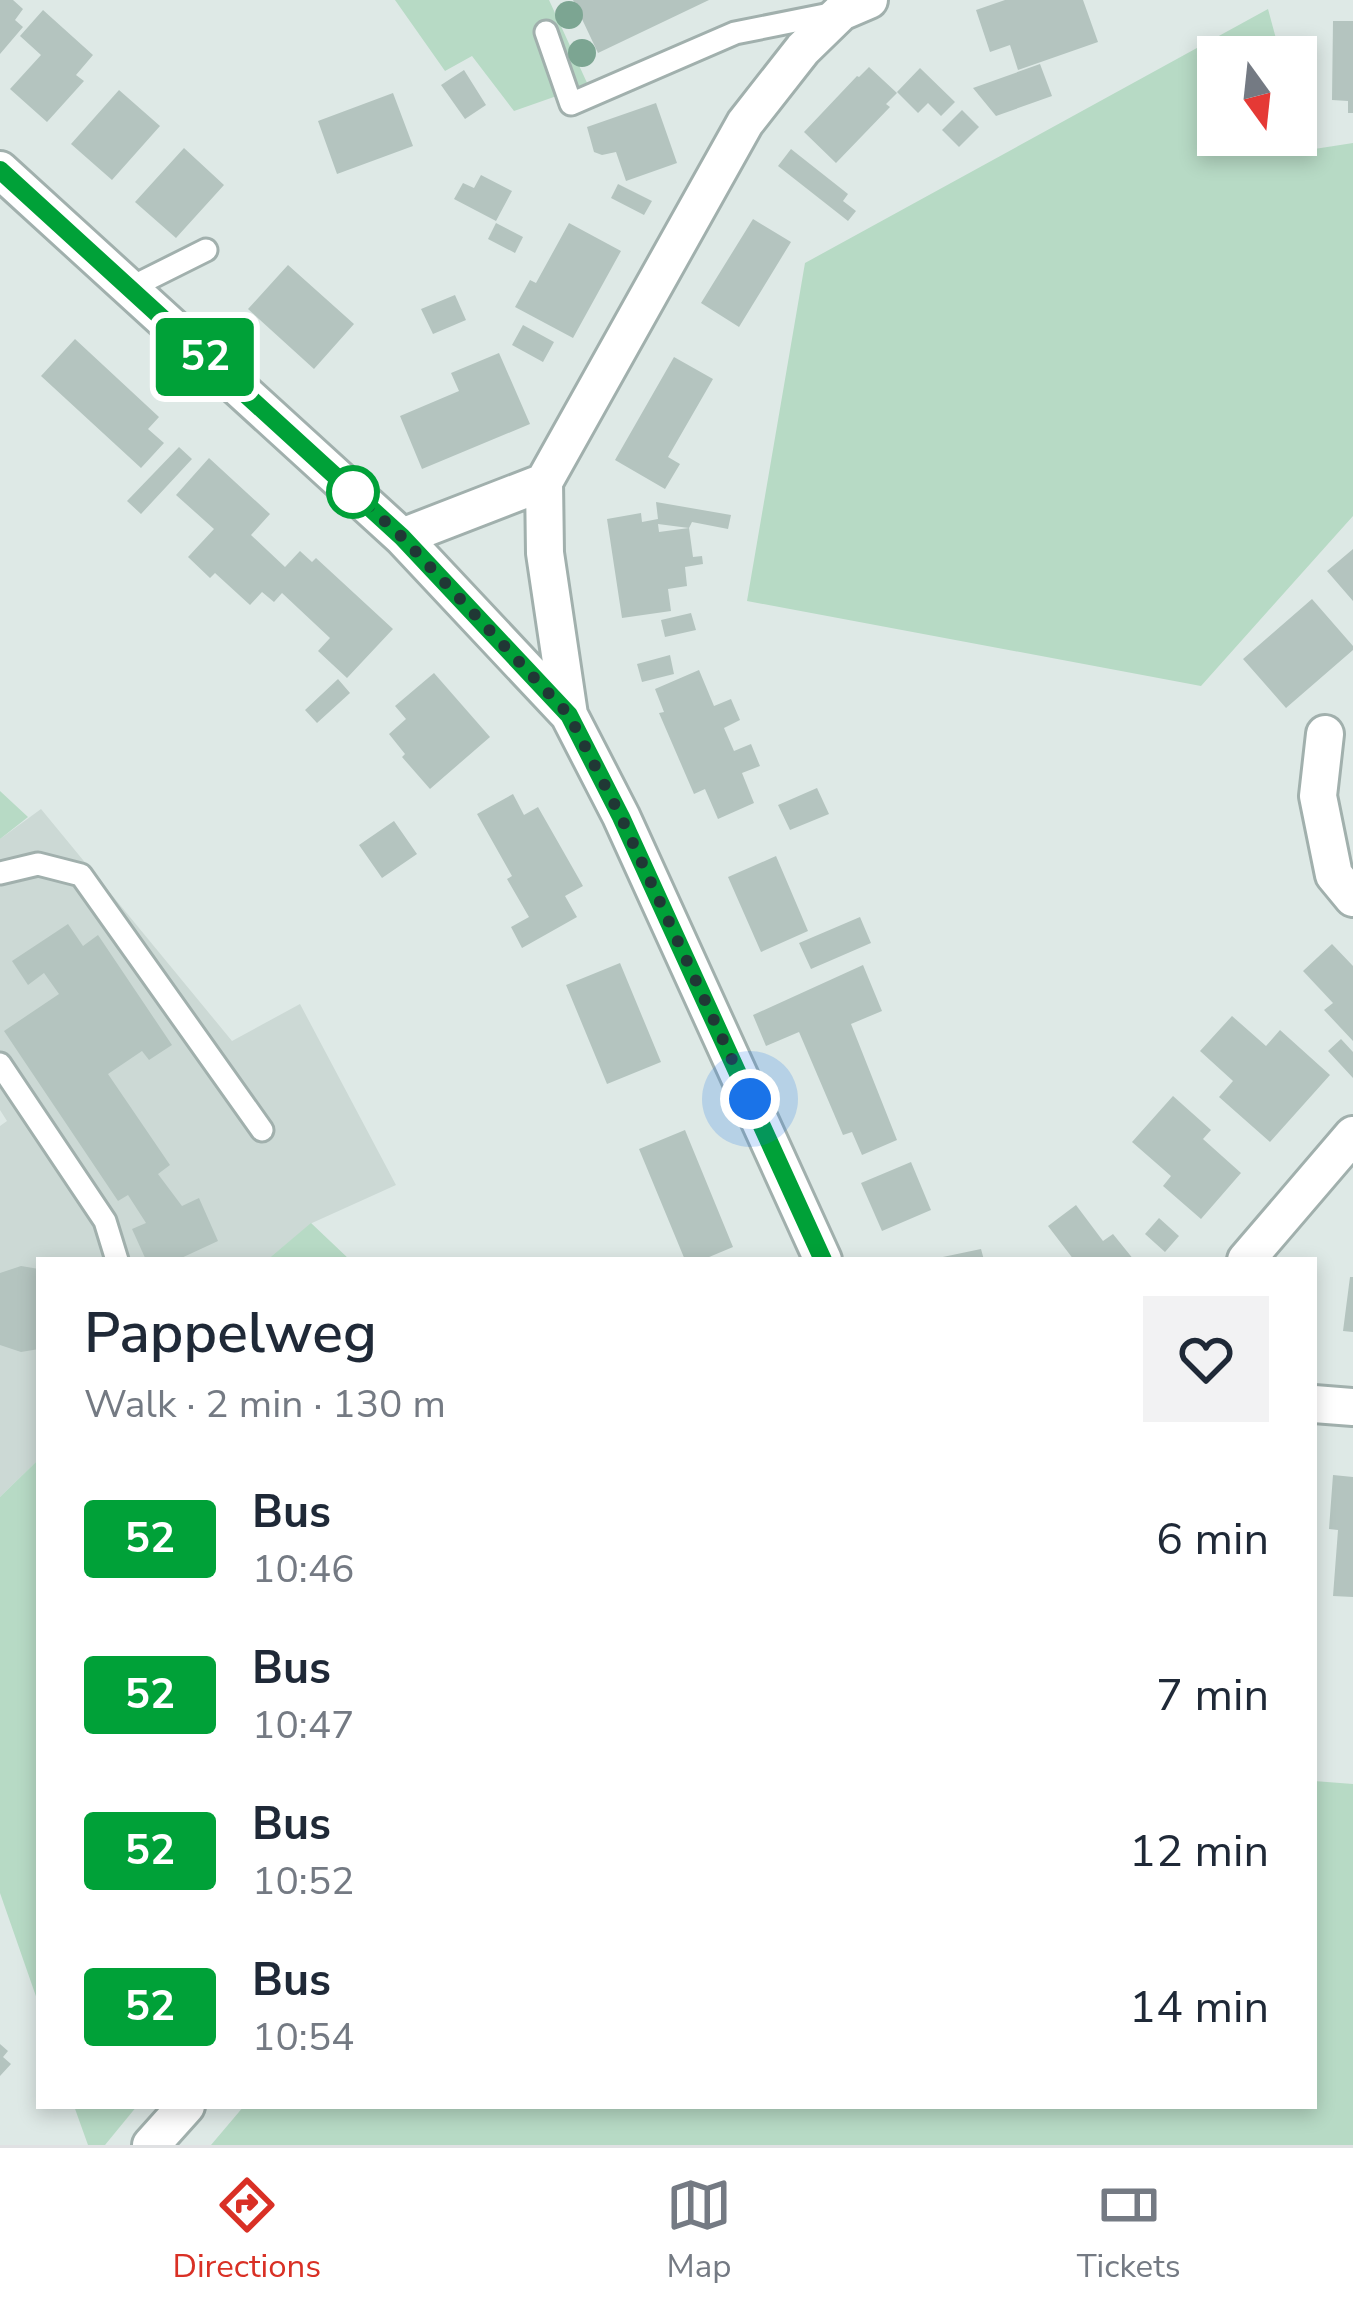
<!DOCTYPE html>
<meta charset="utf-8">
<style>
body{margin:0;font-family:"Nunito Sans",sans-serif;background:#f2f2f3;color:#1f2937;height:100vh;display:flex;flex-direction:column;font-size:45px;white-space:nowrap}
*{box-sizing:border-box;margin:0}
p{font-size:39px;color:#747a83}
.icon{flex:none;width:66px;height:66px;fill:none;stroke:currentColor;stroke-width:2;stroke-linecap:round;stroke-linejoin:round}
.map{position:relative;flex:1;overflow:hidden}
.side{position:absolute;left:36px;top:1257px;width:1281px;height:852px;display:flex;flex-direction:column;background:#fff;border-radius:0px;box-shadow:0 6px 18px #0003}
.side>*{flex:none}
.badge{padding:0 24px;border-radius:9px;font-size:42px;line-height:78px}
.needle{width:78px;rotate:165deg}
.tools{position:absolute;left:1197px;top:36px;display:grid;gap:24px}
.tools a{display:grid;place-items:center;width:120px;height:120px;border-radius:0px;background:#fff;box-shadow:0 6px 18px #0003;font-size:60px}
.you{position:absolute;width:60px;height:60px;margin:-30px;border:9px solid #fff;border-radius:50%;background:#1a73e8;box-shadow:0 0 0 18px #1a73e833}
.map>.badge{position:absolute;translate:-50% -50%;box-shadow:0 0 0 6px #fff}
.round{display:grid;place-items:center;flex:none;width:126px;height:126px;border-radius:0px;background:#f2f2f3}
.summary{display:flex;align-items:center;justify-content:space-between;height:204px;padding:0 48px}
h1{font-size:57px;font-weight:600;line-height:90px}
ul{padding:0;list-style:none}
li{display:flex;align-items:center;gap:36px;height:156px;padding:0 48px}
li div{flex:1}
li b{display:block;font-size:45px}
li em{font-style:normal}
li .badge{min-width:132px;font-weight:700;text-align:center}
.tabs{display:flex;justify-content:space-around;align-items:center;height:168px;border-top:3px solid #e0e1e3;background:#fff;font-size:33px;color:#747a83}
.tabs a{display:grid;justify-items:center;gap:6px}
.tabs .on{color:#d93025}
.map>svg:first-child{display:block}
.built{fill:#ccd9d5}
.green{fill:#b7dac5}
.building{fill:#b4c4bf}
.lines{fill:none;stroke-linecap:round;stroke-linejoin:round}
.service-casing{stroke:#a1b0ad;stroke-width:27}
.minor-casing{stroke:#a1b0ad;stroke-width:42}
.service{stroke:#fff;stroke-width:21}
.minor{stroke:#fff;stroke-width:36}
.tree{fill:#7ca592}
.line-casing{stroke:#fff;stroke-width:27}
.line{stroke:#00a138;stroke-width:18}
.walk{stroke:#203835;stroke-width:12;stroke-dasharray:0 21.6}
.stop-dot{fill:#fff;stroke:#00a138;stroke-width:6}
</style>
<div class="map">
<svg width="1353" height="2145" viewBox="0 0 1353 2145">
<rect width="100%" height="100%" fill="#dee9e6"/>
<!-- built -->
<path class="built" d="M 41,809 L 232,1041 L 300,1004 L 396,1185 L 312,1223 L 267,1260 L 39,1260 L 39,1459 L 0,1497 L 0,1126 L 7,1121 L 0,1110 L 0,839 Z"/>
<!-- green -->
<path class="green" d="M 395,0 L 549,0 L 588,85 L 514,111 L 472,56 L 445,71 Z
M 1268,9 L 1281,57 L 1218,57 L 1218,135 L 1296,135 L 1296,110 L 1308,150 L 1353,143 L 1353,516 L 1201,686 L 747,601 L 805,263 Z
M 0,791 L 28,817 L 0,839 Z
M 311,1223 L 350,1260 L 267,1260 Z
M 39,1459 L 39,2005 L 0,1893 L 0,1497 Z
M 1314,1781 L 1353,1784 L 1353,2145 L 211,2145 L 244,2106 L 1314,2106 Z
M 74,2106 L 137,2106 L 105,2145 L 88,2145 Z"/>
<!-- building -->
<path class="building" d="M 0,0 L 13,0 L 23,9 L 15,20 L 23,27 L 0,54 Z
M 573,0 L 709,0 L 598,53 Z
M 1005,0 L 1083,0 L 1098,42 L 1018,70 L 1010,45 L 990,52 L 976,10 Z
M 43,10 L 93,55 L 76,75 L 84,81 L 47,122 L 10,89 L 41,55 L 20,36 Z
M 1333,21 L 1353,21 L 1353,113 L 1348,113 L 1348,101 L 1332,100 Z
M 1040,64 L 1052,96 L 996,116 L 973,88 Z
M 869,67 L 897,93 L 886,104 L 890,107 L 836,163 L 804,132 L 857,76 L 859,77 Z
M 920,68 L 955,102 L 941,116 L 928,103 L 918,113 L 897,92 Z
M 464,70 L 486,105 L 465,119 L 441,85 Z
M 119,90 L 160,126 L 112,180 L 71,144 Z
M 393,93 L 413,146 L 337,174 L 318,121 Z
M 656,103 L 677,163 L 626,181 L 616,152 L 602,155 L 594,152 L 587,127 Z
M 962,110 L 979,127 L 959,147 L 942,130 Z
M 184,148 L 224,185 L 176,238 L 135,202 Z
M 791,149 L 848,194 L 843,201 L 856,211 L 848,221 L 778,166 Z
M 481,175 L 512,191 L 496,221 L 454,199 L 463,183 L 474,188 Z
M 618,184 L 652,201 L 644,215 L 611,198 Z
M 753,219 L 791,242 L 739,327 L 701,303 Z
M 496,223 L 523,237 L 515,253 L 488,239 Z
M 569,223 L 621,251 L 573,338 L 515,307 L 530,280 L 536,283 Z
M 288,265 L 354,324 L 314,369 L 248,309 Z
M 455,295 L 466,320 L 433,334 L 421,309 Z
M 523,325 L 554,342 L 543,362 L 512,345 Z
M 75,339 L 159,417 L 148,429 L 164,443 L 141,468 L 41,376 Z
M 499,353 L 530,424 L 422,469 L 400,416 L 459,391 L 451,373 Z
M 674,357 L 713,379 L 668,457 L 680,464 L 665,489 L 615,460 Z
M 179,447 L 192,459 L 141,514 L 127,501 Z
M 209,458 L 270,514 L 251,535 L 285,567 L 300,551 L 312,562 L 316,558 L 393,629 L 347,678 L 318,651 L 330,638 L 282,593 L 274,602 L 262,592 L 250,605 L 215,573 L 210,578 L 188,557 L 214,529 L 176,495 Z
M 656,502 L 731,515 L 728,529 L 692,522 L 689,528 L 658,524 L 659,532 L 689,528 L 693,557 L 702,556 L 703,564 L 685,567 L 687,586 L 668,589 L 671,611 L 622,618 L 607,519 L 641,513 L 642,522 L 658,519 Z
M 1353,549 L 1353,601 L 1327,571 Z
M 1312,599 L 1353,646 L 1353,650 L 1286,708 L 1243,659 Z
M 691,613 L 696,630 L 665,637 L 661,620 Z
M 670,655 L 674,674 L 642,682 L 637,664 Z
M 699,670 L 714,706 L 731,699 L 740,720 L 724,728 L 734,751 L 751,744 L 760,766 L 742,773 L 754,803 L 718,819 L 705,789 L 694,794 L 659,713 L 664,712 L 655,689 Z
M 434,673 L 490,737 L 430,789 L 402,757 L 405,754 L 389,734 L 406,719 L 395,706 Z
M 338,679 L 350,693 L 317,723 L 305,710 Z
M 817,788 L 829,814 L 790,830 L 778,805 Z
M 513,794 L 524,815 L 538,807 L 583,886 L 565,896 L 577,917 L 522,948 L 511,927 L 529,917 L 507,879 L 512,876 L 477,814 Z
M 394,821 L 417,854 L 382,878 L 359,845 Z
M 776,856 L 808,931 L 761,952 L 728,877 Z
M 860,917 L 871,943 L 811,969 L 799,943 Z
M 68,924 L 83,946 L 98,935 L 172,1045 L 149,1060 L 142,1051 L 108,1074 L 170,1165 L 158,1174 L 182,1206 L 199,1198 L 218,1241 L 177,1260 L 146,1260 L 132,1229 L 146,1223 L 128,1195 L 118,1201 L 4,1031 L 59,994 L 44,973 L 28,985 L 12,961 Z
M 1332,944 L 1353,966 L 1353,1041 L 1324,1010 L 1333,1003 L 1303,971 Z
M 620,963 L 661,1062 L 607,1084 L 566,985 Z
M 863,965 L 882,1011 L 851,1024 L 897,1140 L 862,1155 L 852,1132 L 843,1135 L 799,1032 L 766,1046 L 753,1015 Z
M 1232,1016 L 1266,1046 L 1280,1030 L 1330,1075 L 1270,1142 L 1219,1097 L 1233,1081 L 1200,1051 Z
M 1341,1039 L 1353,1052 L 1353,1078 L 1328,1051 Z
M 1173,1096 L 1211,1130 L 1203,1139 L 1241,1173 L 1201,1219 L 1163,1186 L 1171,1176 L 1132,1142 Z
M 685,1130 L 733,1247 L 702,1260 L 685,1260 L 639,1149 Z
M 911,1162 L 931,1210 L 882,1231 L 861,1183 Z
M 1076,1205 L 1103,1241 L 1113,1234 L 1134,1260 L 1074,1260 L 1048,1226 Z
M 1159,1218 L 1179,1236 L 1165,1252 L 1145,1234 Z
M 981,1249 L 984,1260 L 938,1260 L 938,1258 Z
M 21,1266 L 39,1269 L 39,1349 L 21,1352 L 0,1345 L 0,1273 Z
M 1350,1277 L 1353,1277 L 1353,1332 L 1343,1331 Z
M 1333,1475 L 1353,1477 L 1353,1597 L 1333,1596 L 1338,1530 L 1329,1529 Z
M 0,2044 L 8,2051 L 3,2057 L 11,2064 L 0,2076 Z"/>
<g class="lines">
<defs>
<path id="service" d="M 546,32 L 571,104 L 735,33 L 835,13
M 130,288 L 206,250
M 0,873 L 38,864 L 81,875 L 262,1130
M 0,1064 L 105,1221 L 117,1260"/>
<path id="minor" d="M 0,170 L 402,537 L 569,715 L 621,816 L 823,1260
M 402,537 L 544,482
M 569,715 L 545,553 L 544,482 L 745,123 L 803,49 L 841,12 L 869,0
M 1325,734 L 1318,796 L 1334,875 L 1353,898
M 1246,1260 L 1353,1135
M 1314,1404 L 1353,1407
M 151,2145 L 186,2106"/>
</defs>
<!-- service casing -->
<use href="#service" class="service-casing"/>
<!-- minor casing -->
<use href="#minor" class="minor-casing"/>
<!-- service -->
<use href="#service" class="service"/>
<!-- minor -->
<use href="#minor" class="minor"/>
</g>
<!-- trees -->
<g class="tree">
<circle cx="569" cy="15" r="14"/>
<circle cx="582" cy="53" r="14"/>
</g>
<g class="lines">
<defs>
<path id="line" d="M 0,170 L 402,537 L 569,715 L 621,817 L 823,1260"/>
</defs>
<!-- line casing -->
<use href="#line" class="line-casing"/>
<!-- line -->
<use href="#line" class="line"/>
<!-- walk -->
<path class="walk" d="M 353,492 L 402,537 L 569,715 L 621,817 L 750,1099"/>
</g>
<!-- markers -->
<circle class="stop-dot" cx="353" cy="492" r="24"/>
</svg>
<div class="tools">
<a><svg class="needle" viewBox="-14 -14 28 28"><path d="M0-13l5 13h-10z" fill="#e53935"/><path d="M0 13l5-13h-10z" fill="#747a83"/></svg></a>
</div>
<div class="you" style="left:750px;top:1099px"></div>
<b class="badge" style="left:205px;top:357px;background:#00a138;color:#fff">52</b>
<section class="side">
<div class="summary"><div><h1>Pappelweg</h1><p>Walk · 2 min · 130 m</p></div><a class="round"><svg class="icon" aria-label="heart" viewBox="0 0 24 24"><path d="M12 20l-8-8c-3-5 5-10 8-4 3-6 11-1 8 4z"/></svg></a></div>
<ul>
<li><span class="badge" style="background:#00a138;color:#fff">52</span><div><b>Bus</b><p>10:46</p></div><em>6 min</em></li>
<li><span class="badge" style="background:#00a138;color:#fff">52</span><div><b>Bus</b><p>10:47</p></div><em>7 min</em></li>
<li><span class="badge" style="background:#00a138;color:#fff">52</span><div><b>Bus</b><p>10:52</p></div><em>12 min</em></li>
<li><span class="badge" style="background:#00a138;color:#fff">52</span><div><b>Bus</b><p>10:54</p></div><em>14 min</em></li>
</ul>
</section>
</div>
<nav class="tabs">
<a class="on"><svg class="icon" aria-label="directions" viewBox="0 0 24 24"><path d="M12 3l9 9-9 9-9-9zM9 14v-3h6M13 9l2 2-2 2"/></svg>Directions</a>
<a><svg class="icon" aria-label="map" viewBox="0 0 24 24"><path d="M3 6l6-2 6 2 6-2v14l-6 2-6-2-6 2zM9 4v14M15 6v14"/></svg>Map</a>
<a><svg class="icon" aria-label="tickets" viewBox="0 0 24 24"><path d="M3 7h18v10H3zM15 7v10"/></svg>Tickets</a>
</nav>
